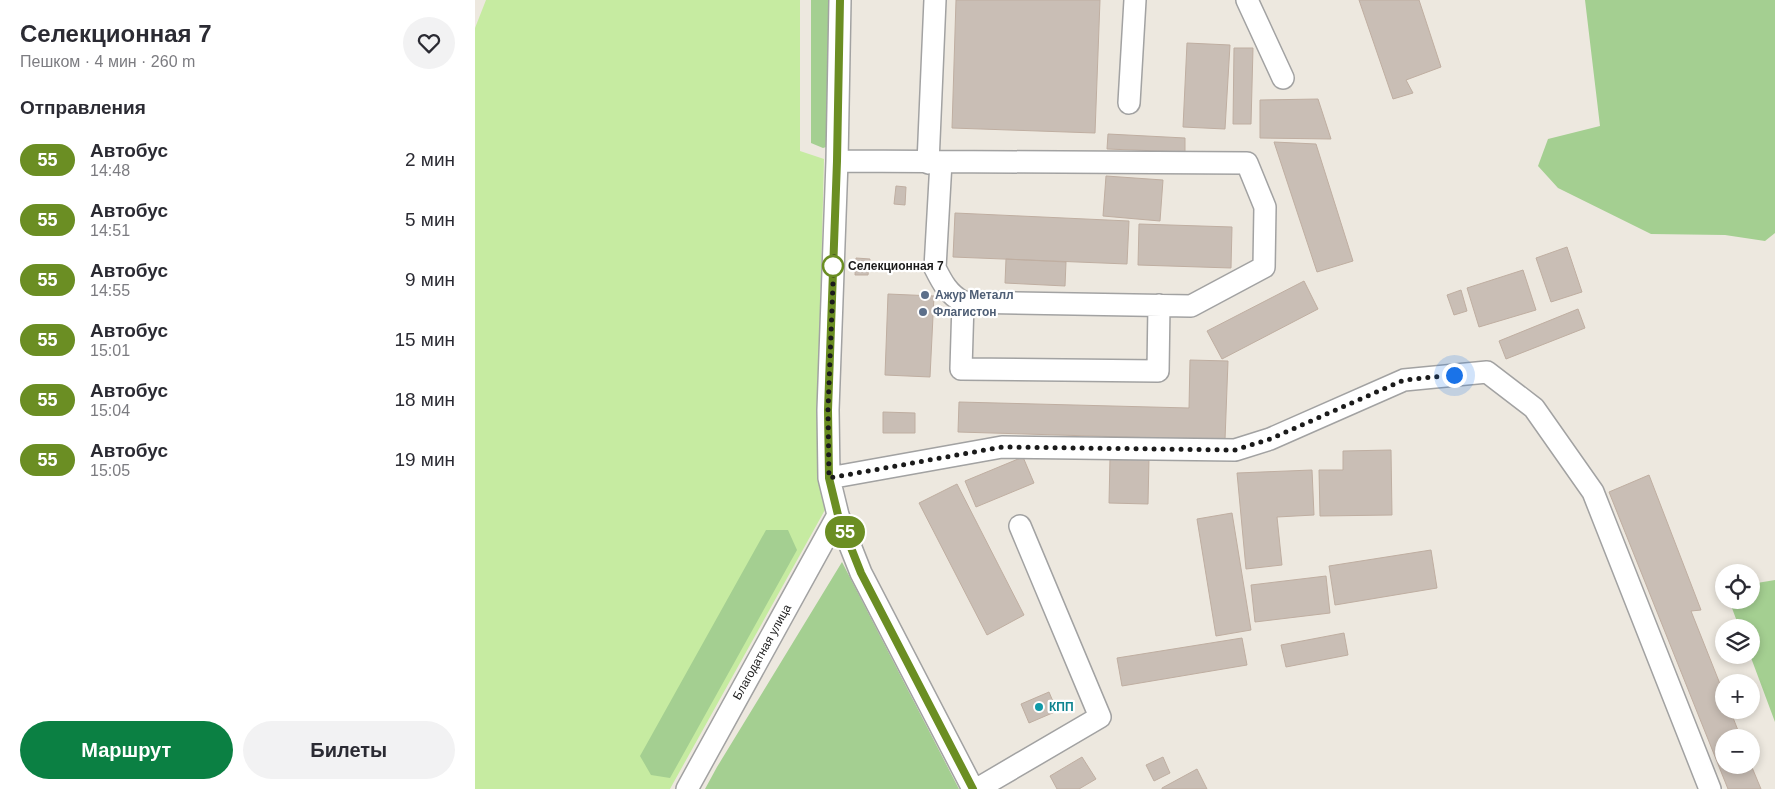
<!DOCTYPE html>
<html lang="ru">
<meta charset="utf-8">
<style>
body{margin:0;font-family:Helvetica,sans-serif;background:#f2f2f3;color:#2b2b33;height:100vh;display:flex;flex-direction:column;font-size:19px;white-space:nowrap}
*{box-sizing:border-box;margin:0}
p{font-size:16px;color:#7c7c81}
.icon{flex:none;width:28px;height:28px;fill:none;stroke:currentColor;stroke-width:2;stroke-linecap:round;stroke-linejoin:round}
.map{position:relative;flex:1;overflow:hidden}
.side{display:flex;flex-direction:column;background:#fff;width:475px}
.side>*{flex:none}
.badge{padding:0 10px;border-radius:16px;font-size:18px;line-height:32px}
.controls{position:absolute;left:1240px;top:564px;display:grid;gap:10px}
.controls a{display:grid;place-items:center;width:45px;height:45px;border-radius:50%;background:#fff;box-shadow:0 2px 8px #0003;font-size:25px}
.you{position:absolute;width:25px;height:25px;margin:-12px;border:4px solid #fff;border-radius:50%;background:#1a73e8;box-shadow:0 0 0 8px #1a73e833}
.map>.badge{position:absolute;translate:-50% -50%;box-shadow:0 0 0 2px #fff}
h2{padding:0 20px;font-size:19px;line-height:45px}
.round{display:grid;place-items:center;flex:none;width:52px;height:52px;border-radius:26px;background:#f2f2f3}
.overview{display:flex;align-items:center;justify-content:space-between;height:85px;padding:0 20px}
h1{font-size:24px;font-weight:700;line-height:38px}
.primary-button{display:flex;gap:10px;margin-top:auto;padding:10px 20px}
.primary-button a{flex:1;height:58px;border-radius:30px;background:#0b8043;color:#fff;font-size:20px;font-weight:700;line-height:58px;text-align:center}
.primary-button a+a{background:#f2f2f3;color:#2b2b33}
ul{padding:0;list-style:none}
li{display:flex;align-items:center;gap:15px;height:60px;padding:0 20px}
li div{flex:1}
li b{display:block;font-size:19px}
li em{font-style:normal}
li .badge{min-width:55px;font-weight:700;text-align:center}
main{display:flex;flex:1;min-height:0}
.map>svg:first-child{display:block}
.grass{fill:#c6eba1}
.forest{fill:#a4cf91}
.building{fill:#c9beb5;stroke:#bfaea1}
.lines{fill:none;stroke-linecap:round;stroke-linejoin:round}
.minor-casing{stroke:#a2a2a2;stroke-width:24}
.minor{stroke:#fff;stroke-width:21}
.line-casing{stroke:#fff;stroke-width:11}
.line{stroke:#6b8e23;stroke-width:8}
.walk{stroke:#1b1b1b;stroke-width:5;stroke-dasharray:0 9}
.stop-dot{fill:#fff;stroke:#6b8e23;stroke-width:2.5}
.service-dot{fill:#5c6f8a;stroke:#fff;stroke-width:2}
.culture-dot{fill:#0f9aa8;stroke:#fff;stroke-width:2}
.labels{text-anchor:middle;dominant-baseline:central;stroke-width:4.5;stroke-linejoin:round;paint-order:stroke}
.stop-label{font-size:12px;font-weight:bold;fill:#1b1b1b;stroke:#fff;text-anchor:start}
.service-label{font-size:12px;font-weight:bold;fill:#4e5e75;stroke:#fff;text-anchor:start}
.street-label{font-size:12px;fill:#1b1b1b;stroke:#fff}
.culture-label{font-size:12px;font-weight:bold;fill:#0d838f;stroke:#fff;text-anchor:start}
</style>
<main>
<section class="side">
<div class="overview"><div><h1>Селекционная 7</h1><p>Пешком · 4 мин · 260 m</p></div><a class="round"><svg class="icon" aria-label="heart" viewBox="0 0 24 24"><path d="M12 20l-8-8c-3-5 5-10 8-4 3-6 11-1 8 4z"/></svg></a></div>
<h2>Отправления</h2>
<ul>
<li><span class="badge" style="background:#6b8e23;color:#fff">55</span><div><b>Автобус</b><p>14:48</p></div><em>2 мин</em></li>
<li><span class="badge" style="background:#6b8e23;color:#fff">55</span><div><b>Автобус</b><p>14:51</p></div><em>5 мин</em></li>
<li><span class="badge" style="background:#6b8e23;color:#fff">55</span><div><b>Автобус</b><p>14:55</p></div><em>9 мин</em></li>
<li><span class="badge" style="background:#6b8e23;color:#fff">55</span><div><b>Автобус</b><p>15:01</p></div><em>15 мин</em></li>
<li><span class="badge" style="background:#6b8e23;color:#fff">55</span><div><b>Автобус</b><p>15:04</p></div><em>18 мин</em></li>
<li><span class="badge" style="background:#6b8e23;color:#fff">55</span><div><b>Автобус</b><p>15:05</p></div><em>19 мин</em></li>
</ul>
<div class="primary-button"><a>Маршрут</a><a>Билеты</a></div>
</section>
<div class="map">
<svg width="1300" height="789" viewBox="0 0 1300 789">
<rect width="100%" height="100%" fill="#ede8df"/>
<!-- grass -->
<path class="grass" d="M 11,0 L 325,0 L 325,151 L 349,159 L 343,398 L 351,508 L 195,789 L 0,789 L 0,28 Z"/>
<!-- forest -->
<path class="forest" d="M 336,0 L 354,0 L 354,146 L 348,148 L 336,143 Z
M 1110,0 L 1300,0 L 1300,233 L 1290,241 L 1250,235 L 1176,234 L 1083,188 L 1063,166 L 1073,139 L 1125,126 Z
M 291,530 L 313,530 L 322,550 L 195,778 L 176,775 L 165,756 Z
M 367,562 L 484,789 L 230,789 L 242,767 Z
M 1300,580 L 1300,722 L 1275,655 L 1276,628 L 1264,627 L 1254,600 L 1276,600 L 1276,584 Z"/>
<!-- building -->
<path class="building" d="M 481,0 L 625,0 L 620,133 L 477,128 Z
M 884,0 L 944,0 L 966,67 L 931,80 L 938,93 L 918,99 Z
M 712,43 L 755,45 L 750,129 L 708,127 Z
M 759,48 L 778,48 L 776,124 L 758,124 Z
M 843,99 L 856,139 L 785,138 L 785,100 Z
M 633,134 L 710,138 L 710,152 L 632,149 Z
M 799,142 L 841,144 L 878,261 L 842,272 Z
M 631,176 L 688,180 L 685,221 L 628,216 Z
M 421,186 L 431,187 L 430,205 L 419,204 Z
M 480,213 L 654,221 L 652,264 L 478,257 Z
M 664,224 L 757,227 L 756,268 L 663,265 Z
M 1092,247 L 1107,292 L 1076,302 L 1061,258 Z
M 381,258 L 395,259 L 393,275 L 380,275 Z
M 531,259 L 591,262 L 590,286 L 530,283 Z
M 1048,270 L 1061,310 L 1004,327 L 992,288 Z
M 829,281 L 843,309 L 747,359 L 732,331 Z
M 986,290 L 992,311 L 979,315 L 972,295 Z
M 413,294 L 459,296 L 455,377 L 410,375 Z
M 1103,309 L 1110,328 L 1031,359 L 1024,341 Z
M 715,360 L 753,361 L 750,440 L 483,432 L 484,402 L 714,408 Z
M 408,412 L 440,413 L 440,433 L 408,433 Z
M 916,450 L 917,515 L 845,516 L 844,470 L 868,470 L 868,451 Z
M 548,457 L 559,483 L 501,507 L 490,481 Z
M 635,458 L 674,458 L 673,504 L 634,503 Z
M 837,470 L 839,515 L 802,517 L 807,565 L 771,569 L 762,473 Z
M 1174,475 L 1226,610 L 1216,611 L 1249,694 L 1249,710 L 1255,710 L 1266,738 L 1249,738 L 1249,765 L 1276,765 L 1286,789 L 1253,789 L 1134,492 Z
M 482,484 L 549,615 L 512,635 L 444,503 Z
M 757,513 L 776,630 L 741,636 L 722,519 Z
M 956,550 L 962,588 L 860,605 L 854,566 Z
M 851,576 L 855,613 L 780,622 L 776,585 Z
M 869,633 L 873,655 L 811,667 L 806,645 Z
M 767,638 L 772,665 L 647,686 L 642,658 Z
M 574,692 L 582,711 L 554,723 L 546,704 Z
M 607,757 L 621,779 L 604,789 L 582,789 L 575,776 Z
M 688,757 L 695,773 L 679,781 L 671,765 Z
M 722,769 L 732,789 L 687,789 L 687,788 Z"/>
<g class="lines">
<defs>
<path id="minor" d="M 365,0 L 362,161 L 353,410 L 354,478 L 363,515 L 386,573 L 498,789
M 772,0 L 808,78
M 654,103 L 660,0
M 362,161 L 772,163 L 790,207 L 789,267 L 716,306 L 488,302 C 473,294 467,282 460,268 L 466,162
M 453,163 L 460,0
M 488,302 L 486,369 L 683,371 L 684,305
M 354,478 L 527,447 L 760,450 L 795,439 L 929,380 L 1012,372 L 1059,408 L 1118,492 L 1235,789
M 212,789 L 363,515
M 502,789 L 625,717 L 545,526"/>
</defs>
<!-- minor casing -->
<use href="#minor" class="minor-casing"/>
<!-- minor -->
<use href="#minor" class="minor"/>
</g>
<g class="lines">
<defs>
<path id="line" d="M 365,0 L 362,161 L 353,410 L 354,478 L 363,515 L 386,573 L 498,789"/>
</defs>
<!-- line casing -->
<use href="#line" class="line-casing"/>
<!-- line -->
<use href="#line" class="line"/>
<!-- walk -->
<path class="walk" d="M 358,266 L 359,257 L 353,410 L 354,478 L 527,447 L 760,450 L 795,439 L 929,380 L 979,375"/>
</g>
<!-- markers -->
<circle class="stop-dot" cx="358" cy="266" r="10"/>
<g class="service-dot">
<circle cx="450" cy="295" r="5"/>
<circle cx="448" cy="312" r="5"/>
</g>
<circle class="culture-dot" cx="564" cy="707" r="5"/>
<g class="labels">
<!-- stop labels -->
<g class="stop-label">
<text x="373" y="266">Селекционная 7</text>
</g>
<!-- service labels -->
<g class="service-label">
<text x="460" y="295">Ажур Металл</text>
<text x="458" y="312">Флагистон</text>
</g>
<!-- street labels -->
<g class="street-label">
<text transform="translate(287 652) rotate(-61)">Благодатная улица</text>
</g>
<!-- culture labels -->
<g class="culture-label">
<text x="574" y="707">КПП</text>
</g>
</g>
</svg>
<div class="controls">
<a><svg class="icon" aria-label="locate" viewBox="0 0 24 24"><circle cx="12" cy="12" r="6"/><path d="M12 2v4M12 18v4M2 12h4M18 12h4"/></svg></a>
<a><svg class="icon" aria-label="layers" viewBox="0 0 24 24"><path d="M12 4l9 5-9 5-9-5zM3 14l9 5 9-5"/></svg></a>
<a>+</a>
<a>−</a>
</div>
<div class="you" style="left:979px;top:375px"></div>
<b class="badge" style="left:370px;top:532px;background:#6b8e23;color:#fff">55</b>
</div>
</main>
